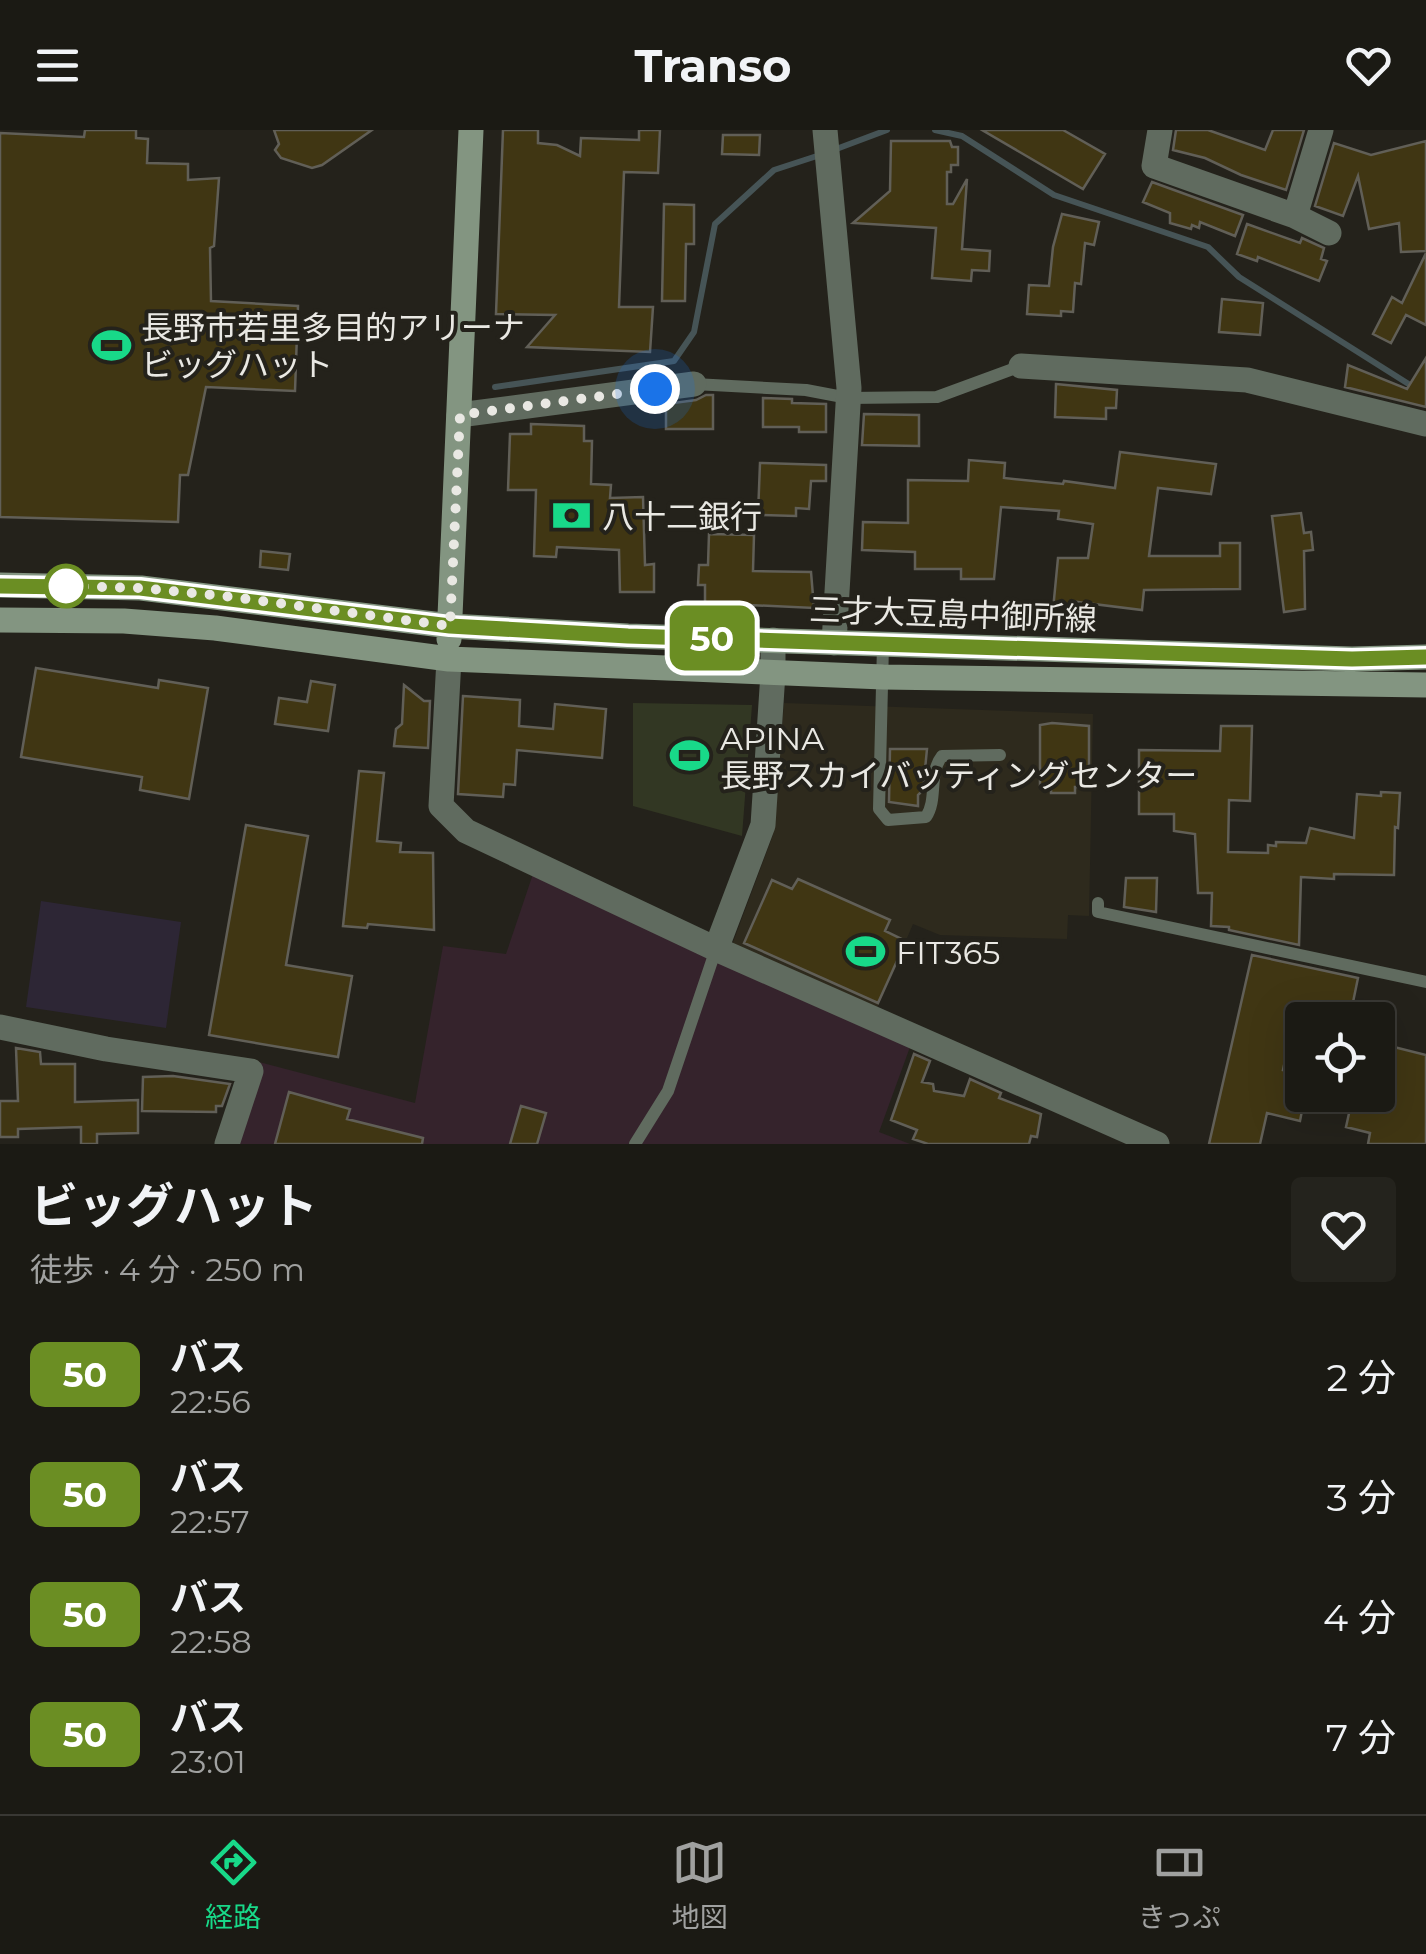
<!DOCTYPE html>
<html lang="ja">
<meta charset="utf-8">
<style>
body{margin:0;font-family:Montserrat,"Noto Sans JP",sans-serif;background:#24231d;color:#f1f3f6;height:100vh;display:flex;flex-direction:column;font-size:38px;white-space:nowrap}
*{box-sizing:border-box;margin:0}
p{font-size:32px;color:#a0a1a0}
.icon{flex:none;width:55px;height:55px;fill:none;stroke:currentColor;stroke-width:2;stroke-linecap:round;stroke-linejoin:round}
.map{position:relative;height:1014px;overflow:hidden}
.details{display:flex;flex-direction:column;background:#1b1a14;flex:1}
.details>*{flex:none}
.badge{padding:0 20px;border-radius:15px;font-size:35px;line-height:65px}
.controls{position:absolute;left:1285px;top:872px;display:grid;gap:20px}
.controls a{display:grid;place-items:center;width:110px;height:110px;border-radius:10px;background:#1b1a14;box-shadow:0 10px 40px #0002,0 0 0 2px #393834;font-size:50px}
.you{position:absolute;width:50px;height:50px;margin:-25px;border:8px solid #fff;border-radius:50%;background:#1a73e8;box-shadow:0 0 0 15px #1a73e833}
.map>.badge{position:absolute;translate:-50% -50%;box-shadow:0 0 0 5px #fff}
.round{display:grid;place-items:center;flex:none;width:105px;height:105px;border-radius:10px;background:#24231d}
.headline{display:flex;align-items:center;justify-content:space-between;height:170px;padding:0 30px}
h1{font-size:48px;font-weight:700;line-height:75px}
ul{padding:0;list-style:none}
li{display:flex;align-items:center;gap:30px;height:120px;padding:0 30px}
li div{flex:1}
li b{display:block;font-size:38px}
li em{font-style:normal}
li .badge{min-width:110px;font-weight:700;text-align:center}
header{display:flex;justify-content:space-between;align-items:center;height:130px;padding:0 30px;background:#1b1a14;font-size:45px;font-weight:700}
.dock{display:flex;justify-content:space-around;align-items:center;height:140px;border-top:2px solid #393834;background:#1b1a14;font-size:28px;color:#a0a1a0}
.dock a{display:grid;justify-items:center;gap:5px}
.dock .selected{color:#18d989}
.map>svg:first-child{display:block}
.built{fill:#2e2a1d}
.industrial{fill:#35232c}
.education{fill:#2d2635}
.green{fill:#323723}
.lines{fill:none;stroke-linecap:round;stroke-linejoin:round}
.stream{stroke:#465456;stroke-width:6}
.building{fill:#403613;stroke:#615f57;stroke-width:2.5}
.lane{stroke:#606b5f;stroke-width:12}
.street{stroke:#606b5f;stroke-width:25}
.secondary{stroke:#839581;stroke-width:25}
.line-casing{stroke:#fff;stroke-width:22}
.line{stroke:#6b8e23;stroke-width:15}
.walk{stroke:#e9e8e3;stroke-width:10;stroke-dasharray:0 18}
.stop-dot{fill:#fff;stroke:#6b8e23;stroke-width:5}
.labels{text-anchor:middle;dominant-baseline:central;stroke-width:8;stroke-linejoin:round;paint-order:stroke}
.poi-label{font-size:32px;fill:#e9e8e3;stroke:#24221b;text-anchor:start}
.street-label{font-size:32px;fill:#e9e8e3;stroke:#24221b}
</style>
<header><svg class="icon" aria-label="menu" viewBox="0 0 24 24"><path d="M4 6h16M4 12h16M4 18h16"/></svg>Transo<svg class="icon" aria-label="heart" viewBox="0 0 24 24"><path d="M12 20l-8-8c-3-5 5-10 8-4 3-6 11-1 8 4z"/></svg></header>
<div class="map">
<svg width="1426" height="1014" viewBox="0 0 1426 1014">
<rect width="100%" height="100%" fill="#24221b"/>
<!-- built -->
<path class="built" d="M 784,573 L 1093,584 L 1089,786 L 1068,785 L 1067,809 L 940,805 L 913,794 L 877,878 L 732,815 L 773,705 Z"/>
<!-- industrial -->
<path class="industrial" d="M 534,741 L 910,917 L 879,1002 L 910,1014 L 233,1014 L 259,932 L 415,973 L 443,816 L 506,824 Z"/>
<!-- education -->
<path class="education" d="M 41,771 L 181,792 L 166,898 L 26,877 Z"/>
<!-- green -->
<path class="green" d="M 633,573 L 752,575 L 742,706 L 633,676 Z"/>
<g class="lines">
<!-- stream -->
<path class="stream" d="M 935,0 L 962,6 L 1054,65 L 1208,117 L 1239,147 L 1426,265
M 831,21 L 887,0
M 495,257 L 674,231 L 694,202 L 715,94 L 774,40 L 820,25"/>
</g>
<!-- building -->
<path class="building" d="M 85,0 L 136,0 L 136,8 L 148,9 L 147,33 L 188,34 L 188,50 L 219,48 L 214,116 L 210,118 L 211,171 L 298,176 L 295,261 L 206,257 L 188,345 L 180,345 L 178,392 L 0,387 L 0,3 L 84,7 Z
M 274,0 L 372,0 L 322,35 L 312,38 L 281,28 L 275,20 L 279,14 Z
M 503,0 L 538,0 L 538,13 L 557,15 L 580,26 L 581,8 L 639,10 L 639,0 L 660,0 L 658,43 L 624,42 L 619,177 L 653,177 L 650,222 L 527,217 L 555,185 L 496,184 Z
M 982,0 L 1063,0 L 1105,24 L 1083,59 Z
M 1176,0 L 1208,0 L 1265,20 L 1273,0 L 1304,0 L 1286,60 L 1241,45 L 1205,28 L 1173,20 Z
M 723,5 L 760,5 L 759,25 L 722,24 Z
M 891,11 L 950,11 L 952,17 L 958,17 L 958,35 L 951,35 L 951,42 L 947,42 L 947,74 L 953,74 L 967,49 L 962,119 L 990,121 L 989,141 L 972,140 L 971,151 L 932,148 L 936,98 L 853,93 L 890,61 Z
M 1426,11 L 1426,121 L 1401,122 L 1399,93 L 1369,99 L 1358,46 L 1343,86 L 1315,76 L 1334,13 L 1371,25 Z
M 1152,52 L 1243,85 L 1235,106 L 1200,92 L 1199,98 L 1192,95 L 1191,99 L 1170,93 L 1170,83 L 1143,72 Z
M 664,74 L 694,75 L 694,114 L 686,114 L 685,171 L 662,171 Z
M 1062,84 L 1099,92 L 1094,115 L 1085,113 L 1081,154 L 1075,153 L 1073,182 L 1061,181 L 1061,186 L 1027,184 L 1029,155 L 1049,156 L 1053,117 Z
M 1247,94 L 1300,113 L 1302,108 L 1324,118 L 1321,129 L 1327,131 L 1319,151 L 1258,127 L 1257,131 L 1237,124 Z
M 1426,123 L 1426,195 L 1406,185 L 1391,213 L 1373,204 L 1392,167 L 1402,173 Z
M 1222,169 L 1263,173 L 1260,205 L 1219,202 Z
M 1426,228 L 1426,277 L 1345,257 L 1348,235 L 1407,259 Z
M 1056,254 L 1117,260 L 1116,278 L 1106,278 L 1106,289 L 1055,287 Z
M 706,265 L 713,265 L 713,299 L 666,299 L 666,274 L 696,270 Z
M 763,268 L 792,269 L 792,273 L 826,274 L 826,302 L 799,302 L 799,297 L 763,297 Z
M 864,284 L 919,285 L 919,316 L 862,315 Z
M 531,294 L 584,296 L 584,311 L 592,311 L 591,354 L 611,355 L 610,368 L 643,367 L 645,435 L 654,434 L 654,462 L 620,462 L 619,420 L 557,417 L 556,427 L 534,426 L 536,360 L 508,360 L 510,304 L 531,304 Z
M 1120,322 L 1216,334 L 1211,364 L 1158,358 L 1149,426 L 1220,426 L 1220,413 L 1240,413 L 1240,459 L 1144,460 L 1142,480 L 1077,472 L 1075,483 L 1053,480 L 1058,428 L 1088,428 L 1093,394 L 1058,389 L 1059,381 L 1001,377 L 994,449 L 961,449 L 961,439 L 915,439 L 915,422 L 862,420 L 863,392 L 908,393 L 908,350 L 968,351 L 969,330 L 1005,333 L 1004,348 L 1063,354 L 1064,351 L 1115,358 Z
M 760,333 L 826,335 L 826,351 L 811,351 L 809,379 L 796,378 L 796,386 L 758,385 Z
M 1301,383 L 1304,403 L 1311,402 L 1313,420 L 1304,421 L 1305,479 L 1284,482 L 1272,386 Z
M 709,404 L 754,405 L 753,441 L 811,442 L 814,478 L 705,473 L 705,455 L 698,455 L 699,435 L 708,435 Z
M 261,421 L 290,424 L 288,440 L 260,437 Z
M 36,538 L 158,558 L 159,550 L 208,558 L 189,669 L 140,660 L 142,647 L 21,627 Z
M 311,551 L 335,555 L 328,601 L 275,594 L 279,568 L 307,572 Z
M 404,555 L 424,571 L 430,571 L 428,618 L 394,616 L 396,599 L 402,594 Z
M 463,566 L 520,570 L 519,596 L 553,599 L 555,574 L 606,579 L 602,628 L 517,620 L 515,655 L 504,654 L 503,667 L 458,664 Z
M 1052,593 L 1089,596 L 1089,657 L 1075,657 L 1075,663 L 1051,663 L 1051,655 L 1040,655 L 1040,595 Z
M 1221,596 L 1252,596 L 1250,671 L 1229,670 L 1228,722 L 1268,723 L 1268,715 L 1276,716 L 1276,712 L 1306,713 L 1310,698 L 1354,708 L 1357,664 L 1381,666 L 1381,662 L 1400,663 L 1398,698 L 1395,697 L 1394,745 L 1334,744 L 1334,749 L 1301,747 L 1299,815 L 1229,800 L 1229,797 L 1211,796 L 1212,763 L 1198,763 L 1195,704 L 1174,701 L 1174,684 L 1139,684 L 1139,620 L 1220,621 Z
M 890,619 L 927,619 L 923,660 L 918,665 L 918,676 L 889,672 Z
M 359,641 L 384,643 L 377,711 L 401,713 L 400,722 L 433,723 L 434,800 L 368,794 L 367,798 L 343,796 Z
M 246,695 L 308,706 L 286,835 L 352,846 L 338,927 L 209,905 Z
M 1126,748 L 1157,748 L 1156,782 L 1124,777 Z
M 798,749 L 890,790 L 885,801 L 906,811 L 878,873 L 744,813 L 772,750 L 792,759 Z
M 1252,825 L 1358,848 L 1352,877 L 1348,876 L 1347,881 L 1297,874 L 1283,940 L 1302,945 L 1302,965 L 1305,965 L 1300,991 L 1267,983 L 1260,1014 L 1209,1014 Z
M 1378,913 L 1426,925 L 1426,1014 L 1368,1014 L 1370,1003 L 1346,997 L 1353,965 L 1378,965 Z
M 16,918 L 40,922 L 41,934 L 75,934 L 75,972 L 138,970 L 138,1003 L 97,1004 L 97,1014 L 81,1014 L 81,997 L 18,999 L 18,1007 L 0,1007 L 0,971 L 18,971 Z
M 914,924 L 930,931 L 922,952 L 933,954 L 934,961 L 964,966 L 970,949 L 1001,963 L 999,968 L 1041,984 L 1037,1007 L 1031,1006 L 1029,1014 L 928,1014 L 913,1009 L 917,1000 L 891,990 Z
M 173,946 L 230,954 L 222,976 L 216,976 L 216,982 L 142,981 L 143,947 Z
M 289,962 L 350,979 L 347,989 L 423,1008 L 422,1014 L 275,1014 Z
M 521,976 L 546,983 L 537,1014 L 510,1014 Z"/>
<g class="lines">
<!-- lane -->
<path class="lane" d="M 694,254 L 806,260 L 848,268 L 937,267 L 1021,236
M 883,515 L 879,679 L 888,690 L 926,687 C 938,669 928,644 942,626 L 1000,625
M 1098,773 L 1098,782 L 1426,852
M 635,1014 L 668,961 L 716,819"/>
<!-- street -->
<path class="street" d="M 825,0 L 849,258 L 834,513
M 1160,0 L 1154,36 L 1295,86 L 1329,103
M 1295,86 L 1321,0
M 1021,236 L 1247,250 L 1426,294
M 459,285 L 694,254
M 449,529 L 441,676 L 466,701 L 716,819 L 1157,1014
M 716,819 L 763,695 L 773,543 L 773,510
M 0,897 L 106,919 L 251,941 L 227,1014"/>
<!-- secondary -->
<path class="secondary" d="M 0,455 L 141,458 L 450,496 L 628,506 L 1352,529 L 1426,527
M 0,490 L 124,491 L 215,498 L 449,529 L 883,547 L 1426,555
M 449,509 L 471,0"/>
</g>
<g class="lines">
<defs>
<path id="line" d="M 0,456 L 140,458 L 450,496 L 628,506 L 1352,529 L 1426,527"/>
</defs>
<!-- line casing -->
<use href="#line" class="line-casing"/>
<!-- line -->
<use href="#line" class="line"/>
<!-- walk -->
<path class="walk" d="M 66,456 L 140,458 L 224,466 L 450,496 L 460,285 L 655,259"/>
</g>
<!-- icons -->
<defs>
<symbol id="stadium-bare" viewBox="-9 -9 18 18"><path d="M0-5a6.5 5 0 1 0 0 10a6.5 5 0 1 0 0-10ZM-3.5-1.8h7v3.6h-7Z" fill="#18d989" stroke="#24221b" stroke-width="2.5" paint-order="stroke"/></symbol>
<symbol id="bank-bare" viewBox="-9 -9 18 18"><path d="M-6-4H6V4H-6ZM0-2.3a2.3 2.3 0 1 0 0 4.6a2.3 2.3 0 1 0 0-4.6Z" fill="#18d989" stroke="#24221b" stroke-width="2.5" paint-order="stroke"/></symbol>
</defs>
<g fill-rule="evenodd">
<use href="#stadium-bare" x="84" y="188" width="55" height="55"/>
<use href="#bank-bare" x="544" y="358" width="55" height="55"/>
<use href="#stadium-bare" x="662" y="598" width="55" height="55"/>
<use href="#stadium-bare" x="838" y="794" width="55" height="55"/>
</g>
<!-- markers -->
<circle class="stop-dot" cx="66" cy="456" r="20"/>
<g class="labels">
<!-- poi labels -->
<g class="poi-label">
<text x="141" y="197">長野市若里多目的アリーナ<tspan x="141" dy="37">ビッグハット</tspan></text>
<text x="602" y="386">八十二銀行</text>
<text x="720" y="608">APINA<tspan x="720" dy="37">長野スカイバッティングセンター</tspan></text>
<text x="896" y="822">FIT365</text>
</g>
<!-- street labels -->
<g class="street-label">
<text transform="translate(953 484) rotate(2)">三才大豆島中御所線</text>
</g>
</g>
</svg>
<div class="controls">
<a><svg class="icon" aria-label="locate" viewBox="0 0 24 24"><circle cx="12" cy="12" r="6"/><path d="M12 2v4M12 18v4M2 12h4M18 12h4"/></svg></a>
</div>
<div class="you" style="left:655px;top:259px"></div>
<b class="badge" style="left:712px;top:508px;background:#6b8e23;color:#fff">50</b>
</div>
<section class="details">
<div class="headline"><div><h1>ビッグハット</h1><p>徒歩 · 4 分 · 250 m</p></div><a class="round"><svg class="icon" aria-label="heart" viewBox="0 0 24 24"><path d="M12 20l-8-8c-3-5 5-10 8-4 3-6 11-1 8 4z"/></svg></a></div>
<ul>
<li><span class="badge" style="background:#6b8e23;color:#fff">50</span><div><b>バス</b><p>22:56</p></div><em>2 分</em></li>
<li><span class="badge" style="background:#6b8e23;color:#fff">50</span><div><b>バス</b><p>22:57</p></div><em>3 分</em></li>
<li><span class="badge" style="background:#6b8e23;color:#fff">50</span><div><b>バス</b><p>22:58</p></div><em>4 分</em></li>
<li><span class="badge" style="background:#6b8e23;color:#fff">50</span><div><b>バス</b><p>23:01</p></div><em>7 分</em></li>
</ul>
</section>
<nav class="dock">
<a class="selected"><svg class="icon" aria-label="directions" viewBox="0 0 24 24"><path d="M12 3l9 9-9 9-9-9zM9 14v-3h6M13 9l2 2-2 2"/></svg>経路</a>
<a><svg class="icon" aria-label="map" viewBox="0 0 24 24"><path d="M3 6l6-2 6 2 6-2v14l-6 2-6-2-6 2zM9 4v14M15 6v14"/></svg>地図</a>
<a><svg class="icon" aria-label="tickets" viewBox="0 0 24 24"><path d="M3 7h18v10H3zM15 7v10"/></svg>きっぷ</a>
</nav>
